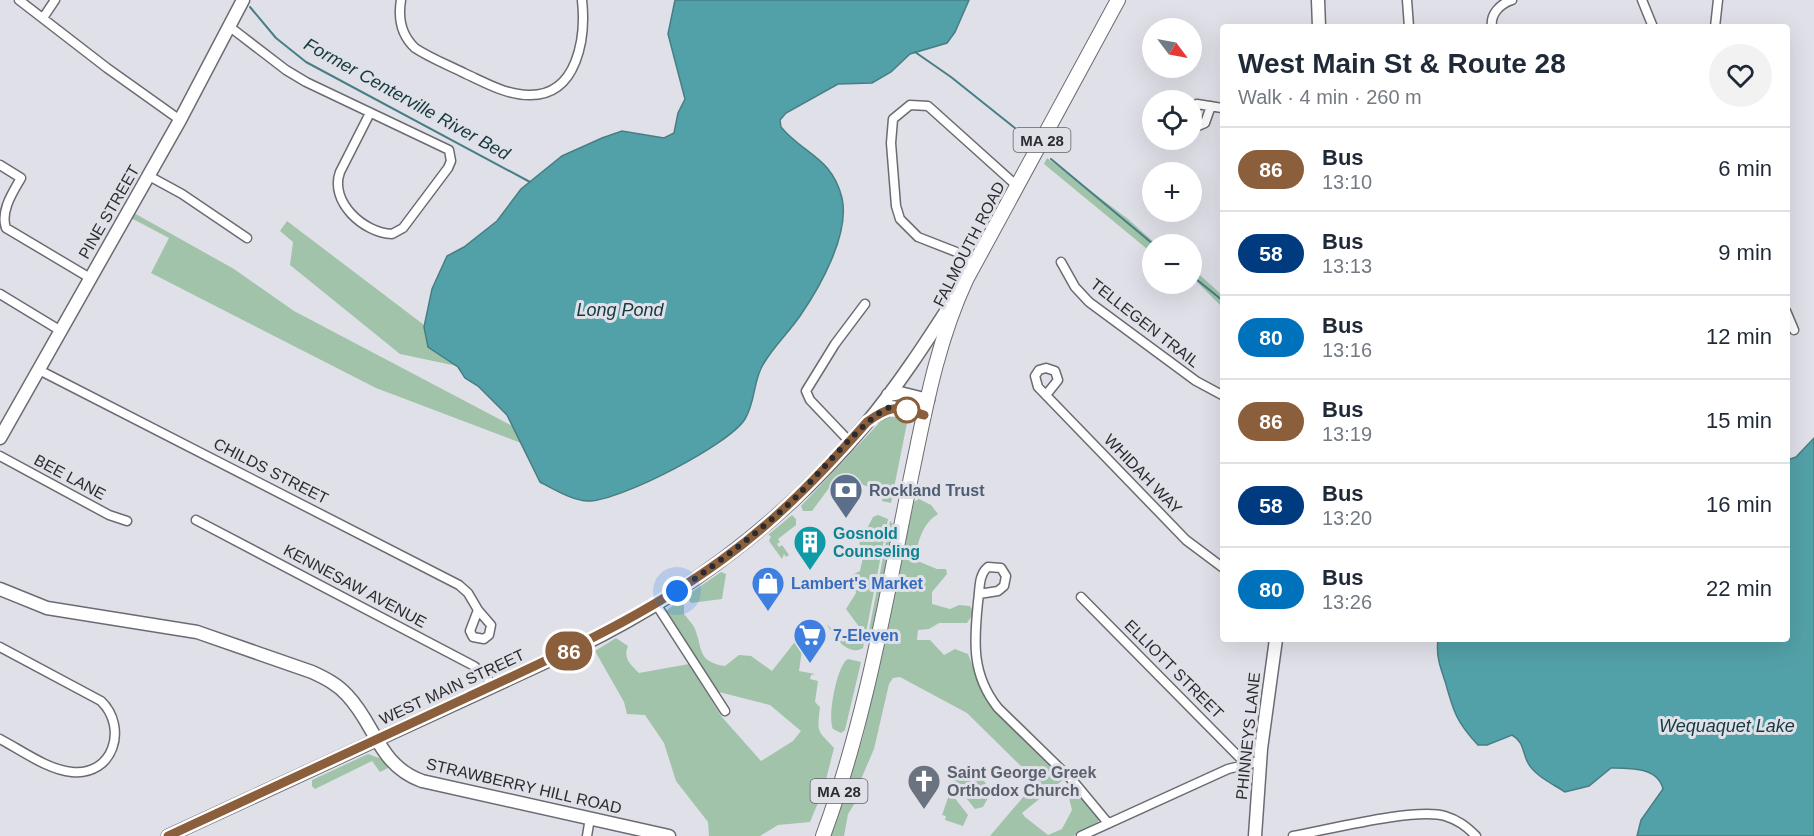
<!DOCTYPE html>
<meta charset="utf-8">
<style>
body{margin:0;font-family:Helvetica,sans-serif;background:#f2f2f3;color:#1f2937;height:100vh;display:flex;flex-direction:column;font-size:22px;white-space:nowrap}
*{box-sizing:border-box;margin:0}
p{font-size:20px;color:#747a83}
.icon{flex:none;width:33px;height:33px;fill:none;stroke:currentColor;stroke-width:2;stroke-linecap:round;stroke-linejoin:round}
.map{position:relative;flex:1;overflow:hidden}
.sheet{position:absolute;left:1220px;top:24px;width:570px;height:618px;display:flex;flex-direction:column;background:#fff;border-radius:6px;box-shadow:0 6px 24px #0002}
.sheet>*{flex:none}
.badge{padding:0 12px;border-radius:20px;font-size:21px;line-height:39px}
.needle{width:39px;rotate:122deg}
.fabs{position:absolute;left:1142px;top:18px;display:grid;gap:12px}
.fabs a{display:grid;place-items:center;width:60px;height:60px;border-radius:50%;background:#fff;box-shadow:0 6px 24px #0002;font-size:30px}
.you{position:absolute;width:30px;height:30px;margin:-15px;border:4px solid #fff;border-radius:50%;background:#1a73e8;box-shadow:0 0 0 9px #1a73e833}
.map>.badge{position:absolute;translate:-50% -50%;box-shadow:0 0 0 3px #fff}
.round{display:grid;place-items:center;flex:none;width:63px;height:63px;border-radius:32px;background:#f2f2f3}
.headline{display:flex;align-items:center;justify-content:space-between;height:102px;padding:0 18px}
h1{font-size:28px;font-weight:700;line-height:45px}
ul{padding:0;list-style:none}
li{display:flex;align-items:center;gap:18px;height:84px;padding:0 18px;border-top:2px solid #e0e1e3}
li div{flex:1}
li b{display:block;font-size:22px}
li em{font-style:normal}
li .badge{min-width:66px;font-weight:700;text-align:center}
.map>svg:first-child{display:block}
.green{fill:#a1c3aa}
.water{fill:#53a1a8;stroke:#477e84;stroke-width:1.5}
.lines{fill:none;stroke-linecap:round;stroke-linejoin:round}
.stream{stroke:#477e84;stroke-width:2}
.street-casing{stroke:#6b6b72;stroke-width:11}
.secondary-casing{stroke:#6b6b72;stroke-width:15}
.primary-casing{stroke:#6b6b72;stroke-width:16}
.street{stroke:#fff;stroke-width:8}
.secondary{stroke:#fff;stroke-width:12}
.primary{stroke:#fff;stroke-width:14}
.line-casing{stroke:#fff;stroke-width:14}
.line{stroke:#8b5e3c;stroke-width:9}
.walk{stroke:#2c2c30;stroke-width:6;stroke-dasharray:0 10.8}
.stop-dot{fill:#fff;stroke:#8b5e3c;stroke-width:3}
.labels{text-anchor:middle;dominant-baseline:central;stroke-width:6;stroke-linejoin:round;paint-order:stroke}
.shield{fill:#e0e0e9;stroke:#626268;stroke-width:1.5}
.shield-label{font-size:15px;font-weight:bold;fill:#2c2c30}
.street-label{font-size:16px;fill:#2c2c30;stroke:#e0e0e9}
.service-label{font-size:16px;font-weight:bold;fill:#4e5e75;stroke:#e0e0e9;text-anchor:start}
.culture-label{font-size:16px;font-weight:bold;fill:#0d838f;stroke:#e0e0e9;text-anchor:start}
.shop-label{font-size:16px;font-weight:bold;fill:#366cbe;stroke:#e0e0e9;text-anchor:start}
.worship-label{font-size:16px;font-weight:bold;fill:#5b616d;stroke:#e0e0e9;text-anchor:start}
.water-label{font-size:18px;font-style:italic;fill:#143a3d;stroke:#e0e0e9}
</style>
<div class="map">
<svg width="1814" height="836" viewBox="0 0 1814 836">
<rect width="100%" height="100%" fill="#e0e0e9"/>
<!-- green -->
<path class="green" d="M 1047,158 L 1128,219 L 1156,244 L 1152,244 L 1152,253 L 1044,164 Z
M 134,213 L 234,269 L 294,311 L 516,428 L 521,443 L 376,388 L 151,273 L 169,238 L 131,218 Z
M 287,221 L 428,328 L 460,361 L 457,366 L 400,354 L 290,265 L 293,242 L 280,231 Z
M 1191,267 L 1222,295 L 1222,307 L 1191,276 Z
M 889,417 L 897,417 L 907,423 L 891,503 L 882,501 L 883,494 L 849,478 L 845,484 L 829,488 L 812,511 L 803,511 L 801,506 L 880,422 Z
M 919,499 L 931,505 L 938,514 C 922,524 918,541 915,560 L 937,569 L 946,569 L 947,574 L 932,592 L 932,604 L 950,609 L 959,605 L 970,606 L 974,613 L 967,623 L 939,623 L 929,629 L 918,630 L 917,640 L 930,640 L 944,655 L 955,649 L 968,654 L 980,686 L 995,711 L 1064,779 L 1022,813 L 1025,817 L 1048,835 L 1062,829 L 1072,810 L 1068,794 L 1074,791 L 1100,816 L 1097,825 L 1073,836 L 990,836 L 1030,789 L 1032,783 L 1030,775 L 967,713 L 900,677 L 893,678 L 889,684 L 874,749 L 859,784 L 863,790 L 848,814 L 844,836 L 831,836 L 863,737 L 914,502 Z
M 792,515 L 796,519 L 796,525 L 778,539 L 780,542 L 777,544 L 779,547 L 782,545 L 789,555 L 786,557 L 784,554 L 782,559 L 769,541 L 771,536 L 768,535 Z
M 878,515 L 888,519 L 863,648 C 848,657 833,636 827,624 L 843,642 L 860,628 L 846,609 L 856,593 L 852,575 L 860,571 L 865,548 L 859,544 L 873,517 Z
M 890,521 L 894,525 L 871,635 L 866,646 Z
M 721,572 L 726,574 L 722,599 L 691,603 L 687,597 L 689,594 Z
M 678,601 L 684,605 L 684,614 C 687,618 693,624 695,629 C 703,649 697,662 725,666 L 739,655 L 751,656 L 772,671 L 809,624 L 814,625 L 823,637 L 819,653 L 802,650 L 799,671 L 815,674 L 811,675 L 810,679 L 818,681 L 815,702 L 820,707 C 817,734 817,729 834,748 L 823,791 L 810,822 L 778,825 L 760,836 L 709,836 L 708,822 L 676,781 L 664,743 L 645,715 L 627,714 L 624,702 L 595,651 L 616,638 L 628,646 C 623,658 630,664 639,673 L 689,664 L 721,716 L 761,761 L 793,741 L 801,731 L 770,705 L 715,691 L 665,612 Z
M 848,659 L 861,662 L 845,730 L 841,733 L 833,729 C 827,718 837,664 848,659 Z
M 368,754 L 382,759 L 383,756 L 388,768 L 380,772 L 372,761 L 315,789 L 312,786 L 312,780 Z
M 961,769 C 976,771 989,780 989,796 L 983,807 L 975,809 L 954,783 L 955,775 Z
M 950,792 L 968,815 L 963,826 L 945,820 L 946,816 L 942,815 Z"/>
<!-- water -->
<path class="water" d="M 675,0 L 969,0 L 955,32 L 947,43 L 910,54 L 891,72 L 872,83 L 838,84 L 786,113 L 780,120 L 781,127 C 803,154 832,157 842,198 C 850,234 820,287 800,316 C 789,332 774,346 764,363 C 753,379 756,401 745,419 C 729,445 621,500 590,501 C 575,502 553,489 540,482 L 507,415 L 478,386 L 465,378 L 458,367 L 428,347 L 424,327 L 432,289 L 447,256 L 464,247 L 497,221 L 521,189 L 562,156 L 602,138 L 622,131 L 664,138 L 674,133 L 678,113 L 685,99 L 668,34 Z
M 1814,438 L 1814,836 L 1637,836 L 1641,820 L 1663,789 C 1658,767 1629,768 1611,768 L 1589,786 L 1565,792 C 1553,784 1535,776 1528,763 C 1522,751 1524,742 1512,735 L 1487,745 L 1478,745 C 1456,722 1453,710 1445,681 C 1440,666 1436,656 1438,639 L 1786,639 L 1787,460 L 1796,457 Z"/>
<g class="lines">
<!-- stream -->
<path class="stream" d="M 250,7 L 276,38 L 306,62 L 530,182
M 915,52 L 951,77 L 1025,136
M 1051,159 L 1153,244
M 1191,275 L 1222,300"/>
<defs>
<path id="street" d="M 19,0 L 107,68 L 180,120
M 401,0 C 398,18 401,35 415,48 C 430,58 448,65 464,73 C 484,82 506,95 529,95 C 578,96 586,37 582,0
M 1407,0 L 1409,27
M 1642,0 L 1653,27
M 43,18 L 55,0
M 230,27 L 286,70 L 306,82 L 449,150 L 451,161 L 448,168 L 403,228 L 392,234 C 364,233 329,202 340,172 L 370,113
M 1492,27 C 1490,14 1500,4 1512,0
M 1715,27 L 1718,0
M 1191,106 L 1197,104 L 1222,108
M 1191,124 L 1198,126 L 1205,123 L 1211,106
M 0,165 L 21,178 C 13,192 0,211 6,228 L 90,278
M 149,176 L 182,194 L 247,238
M 977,260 L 918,237 L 900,219 L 896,206 L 891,143 L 893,119 L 910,105 L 928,106 L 1017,186
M 1061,262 L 1075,287 L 1089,302 L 1196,381 L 1222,395
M 0,294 L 61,331
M 1786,311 L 1794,330
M 39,370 L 459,585 L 468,593 L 478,610
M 1046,395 L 1058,380 L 1055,371 L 1046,368 L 1039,370 L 1035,376 L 1038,387 L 1186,540 L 1222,567
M 850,442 L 810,400 L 806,391 L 835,344 L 865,304
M 0,456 L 109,515 L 127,521
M 196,520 L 474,666 L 486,676 L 492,687
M 979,594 L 998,591 L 1004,586 L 1006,576 L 1001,568 L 988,567 C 978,575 980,590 978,602 C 974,641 971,674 998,708 L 1074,782 L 1108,823
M 1081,597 L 1245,763
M 656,604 L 725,711
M 478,610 L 491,625 L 489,635 L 484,639 L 473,637 L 470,631 Z
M 0,647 L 101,701 C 128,727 114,776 72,772 C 48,770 21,750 0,739
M 587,836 L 590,818
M 1081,836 L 1228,769 L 1260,761
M 1293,836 C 1327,830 1416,807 1445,816 C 1458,820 1466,826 1476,836"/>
<path id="secondary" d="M 1318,0 L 1319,27
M 888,395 L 900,393 L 928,400
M 875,416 L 892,407 L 924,415
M 0,438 L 180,120 L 243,0
M 0,589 L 47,608 L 197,632 L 312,672 C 325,678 337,684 347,695 C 376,725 378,765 422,781 L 669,836
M 168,836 L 576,648 C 687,594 786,519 865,425 C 898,386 927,341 954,299
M 1255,836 L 1261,749 L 1276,639"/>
<path id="primary" d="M 823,836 C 866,720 886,598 911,477 C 925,410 937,342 966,280 L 1118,0"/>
</defs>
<!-- street casing -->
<use href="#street" class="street-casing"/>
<!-- secondary casing -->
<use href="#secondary" class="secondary-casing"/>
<!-- primary casing -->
<use href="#primary" class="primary-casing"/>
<!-- street -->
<use href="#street" class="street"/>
<!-- secondary -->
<use href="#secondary" class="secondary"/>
<!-- primary -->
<use href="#primary" class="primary"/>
</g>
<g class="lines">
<defs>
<path id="line" d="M 168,836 C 268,790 368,744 468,697 C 557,656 644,617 723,559 C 777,520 823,472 867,422 C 892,404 896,407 924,415"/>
</defs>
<!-- line casing -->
<use href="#line" class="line-casing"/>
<!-- line -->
<use href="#line" class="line"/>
<!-- walk -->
<path class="walk" d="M 677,591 C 717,564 755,535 790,503 C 815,480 863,418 890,407 L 911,411 L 907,410"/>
</g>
<!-- icons -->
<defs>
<symbol id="bank-pin" viewBox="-11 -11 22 30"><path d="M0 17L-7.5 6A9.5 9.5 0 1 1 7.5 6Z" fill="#5c6f8a" stroke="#e0e0e9"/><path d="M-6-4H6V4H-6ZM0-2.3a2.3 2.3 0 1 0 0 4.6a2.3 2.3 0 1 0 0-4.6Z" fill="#fff"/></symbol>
<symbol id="building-pin" viewBox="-11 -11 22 30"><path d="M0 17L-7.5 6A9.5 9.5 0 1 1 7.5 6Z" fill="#0f9aa8" stroke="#e0e0e9"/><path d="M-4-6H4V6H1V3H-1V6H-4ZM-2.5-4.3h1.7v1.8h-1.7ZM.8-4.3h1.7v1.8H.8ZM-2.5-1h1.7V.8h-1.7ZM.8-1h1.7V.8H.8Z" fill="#fff"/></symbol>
<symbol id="shop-pin" viewBox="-11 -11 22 30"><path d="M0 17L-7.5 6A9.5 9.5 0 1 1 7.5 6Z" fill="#3f7fe0" stroke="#e0e0e9"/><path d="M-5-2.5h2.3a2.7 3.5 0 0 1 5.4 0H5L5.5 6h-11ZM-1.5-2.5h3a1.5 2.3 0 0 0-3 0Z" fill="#fff"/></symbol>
<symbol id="supermarket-pin" viewBox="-11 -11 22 30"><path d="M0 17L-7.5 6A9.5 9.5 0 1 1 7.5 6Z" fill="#3f7fe0" stroke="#e0e0e9"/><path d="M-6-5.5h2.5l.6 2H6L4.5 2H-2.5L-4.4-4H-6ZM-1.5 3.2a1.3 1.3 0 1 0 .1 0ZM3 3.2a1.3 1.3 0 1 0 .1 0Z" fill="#fff"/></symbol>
<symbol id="church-pin" viewBox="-11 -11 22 30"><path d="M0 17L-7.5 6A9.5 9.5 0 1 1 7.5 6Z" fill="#6b7280" stroke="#e0e0e9"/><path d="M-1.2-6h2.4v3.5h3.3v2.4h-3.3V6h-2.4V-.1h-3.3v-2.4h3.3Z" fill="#fff"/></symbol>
</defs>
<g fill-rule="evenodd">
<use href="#bank-pin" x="827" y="471" width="38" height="52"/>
<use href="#building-pin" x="791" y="523" width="38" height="52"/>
<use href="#shop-pin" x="749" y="564" width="38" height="52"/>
<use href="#supermarket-pin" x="791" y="616" width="38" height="52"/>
<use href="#church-pin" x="905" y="762" width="38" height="52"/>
</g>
<!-- markers -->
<circle class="stop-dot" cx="907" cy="410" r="12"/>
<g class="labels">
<!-- shield labels -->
<g class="shield">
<rect x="1013.5" y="128" width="57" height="24" rx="4.5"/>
<rect x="810.5" y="779" width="57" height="24" rx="4.5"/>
</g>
<g class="shield-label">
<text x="1042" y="140">MA 28</text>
<text x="839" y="791">MA 28</text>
</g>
<!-- street labels -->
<g class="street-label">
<text transform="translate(109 212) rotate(-60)">PINE STREET</text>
<text transform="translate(969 244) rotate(-63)">FALMOUTH ROAD</text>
<text transform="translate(1145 323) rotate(38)">TELLEGEN TRAIL</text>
<text transform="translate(271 471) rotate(27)">CHILDS STREET</text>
<text transform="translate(1143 474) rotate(46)">WHIDAH WAY</text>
<text transform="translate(70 477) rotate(28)">BEE LANE</text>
<text transform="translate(355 586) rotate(28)">KENNESAW AVENUE</text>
<text transform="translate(1174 669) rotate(45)">ELLIOTT STREET</text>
<text transform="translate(452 687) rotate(-25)">WEST MAIN STREET</text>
<text transform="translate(1248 736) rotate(-84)">PHINNEYS LANE</text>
<text transform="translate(524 786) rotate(13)">STRAWBERRY HILL ROAD</text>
</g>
<!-- service labels -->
<g class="service-label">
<text x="869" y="490">Rockland Trust</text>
</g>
<!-- culture labels -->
<g class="culture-label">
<text x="833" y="533">Gosnold<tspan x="833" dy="18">Counseling</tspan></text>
</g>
<!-- shop labels -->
<g class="shop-label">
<text x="791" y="583">Lambert's Market</text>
<text x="833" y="635">7-Eleven</text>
</g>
<!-- worship labels -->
<g class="worship-label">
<text x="947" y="772">Saint George Greek<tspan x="947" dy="18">Orthodox Church</tspan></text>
</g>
<!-- water labels -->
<g class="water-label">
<text transform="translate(407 99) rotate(29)">Former Centerville River Bed</text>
<text x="620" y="310">Long Pond</text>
<text x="1727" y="726">Wequaquet Lake</text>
</g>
</g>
</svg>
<div class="fabs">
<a><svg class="needle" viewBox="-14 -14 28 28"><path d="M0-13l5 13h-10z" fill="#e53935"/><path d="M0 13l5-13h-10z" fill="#747a83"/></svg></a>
<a><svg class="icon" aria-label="locate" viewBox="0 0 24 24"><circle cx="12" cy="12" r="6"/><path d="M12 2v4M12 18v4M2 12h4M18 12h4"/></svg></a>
<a>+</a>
<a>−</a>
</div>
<div class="you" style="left:677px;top:591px"></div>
<b class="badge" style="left:569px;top:651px;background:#8b5e3c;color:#fff">86</b>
<section class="sheet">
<div class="headline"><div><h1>West Main St &amp; Route 28</h1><p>Walk · 4 min · 260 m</p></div><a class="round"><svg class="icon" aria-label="heart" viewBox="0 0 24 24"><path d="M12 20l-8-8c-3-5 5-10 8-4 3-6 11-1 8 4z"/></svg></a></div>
<ul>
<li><span class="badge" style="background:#8b5e3c;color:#fff">86</span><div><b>Bus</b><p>13:10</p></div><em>6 min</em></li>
<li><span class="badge" style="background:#003b80;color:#fff">58</span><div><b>Bus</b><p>13:13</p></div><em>9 min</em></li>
<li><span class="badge" style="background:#0072bc;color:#fff">80</span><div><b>Bus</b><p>13:16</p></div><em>12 min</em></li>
<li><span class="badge" style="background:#8b5e3c;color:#fff">86</span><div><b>Bus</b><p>13:19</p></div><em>15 min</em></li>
<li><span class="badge" style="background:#003b80;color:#fff">58</span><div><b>Bus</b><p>13:20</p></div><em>16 min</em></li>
<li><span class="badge" style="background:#0072bc;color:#fff">80</span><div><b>Bus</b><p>13:26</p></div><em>22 min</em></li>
</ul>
</section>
</div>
